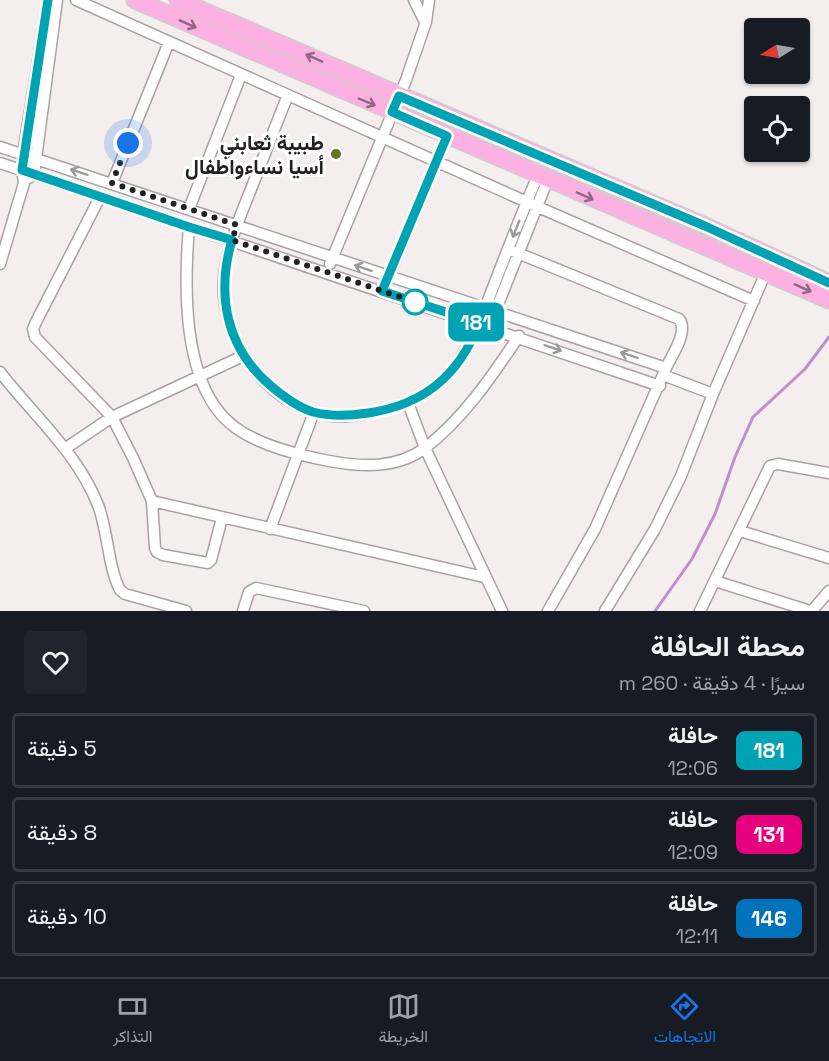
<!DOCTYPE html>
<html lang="ar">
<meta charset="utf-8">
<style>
body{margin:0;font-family:"Space Grotesk",Vazirmatn,sans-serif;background:#20242c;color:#f1f3f6;direction:rtl;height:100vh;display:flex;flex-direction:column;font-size:22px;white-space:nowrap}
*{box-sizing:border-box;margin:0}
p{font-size:20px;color:#9ea1a6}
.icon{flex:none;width:33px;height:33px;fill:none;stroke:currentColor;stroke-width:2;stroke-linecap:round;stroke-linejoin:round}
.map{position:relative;height:611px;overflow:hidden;direction:ltr}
.side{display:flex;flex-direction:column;background:#171b24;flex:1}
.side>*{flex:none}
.badge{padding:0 12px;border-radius:9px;font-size:21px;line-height:39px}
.needle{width:39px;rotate:259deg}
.buttons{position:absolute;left:744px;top:18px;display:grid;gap:12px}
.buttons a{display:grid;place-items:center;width:66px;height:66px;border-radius:6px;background:#171b24;box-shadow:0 2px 4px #0004;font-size:30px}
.you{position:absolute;width:30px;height:30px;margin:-15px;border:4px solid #fff;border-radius:50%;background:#1a73e8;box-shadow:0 0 0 9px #1a73e833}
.map>.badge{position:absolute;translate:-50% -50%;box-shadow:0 0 0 3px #fff}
.round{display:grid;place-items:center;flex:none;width:63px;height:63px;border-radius:6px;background:#20242c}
.head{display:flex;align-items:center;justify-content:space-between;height:102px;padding:0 24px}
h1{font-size:28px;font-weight:700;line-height:45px}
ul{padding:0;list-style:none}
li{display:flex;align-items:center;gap:18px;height:75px;margin:0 12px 9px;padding:0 12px;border:3px solid #363941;border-radius:6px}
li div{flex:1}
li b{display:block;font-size:22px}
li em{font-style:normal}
li .badge{min-width:66px;font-weight:700;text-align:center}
.tabs{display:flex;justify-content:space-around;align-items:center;height:84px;border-top:2px solid #363941;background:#171b24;font-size:16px;color:#9ea1a6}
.tabs a{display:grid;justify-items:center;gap:3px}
.tabs .selected{color:#1a73e8}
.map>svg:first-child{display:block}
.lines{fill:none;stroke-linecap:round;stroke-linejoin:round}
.stream{stroke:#bc8fcd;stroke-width:3}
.minor-casing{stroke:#a9a2a4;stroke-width:13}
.highway-casing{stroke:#cecece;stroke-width:19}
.minor{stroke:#fff;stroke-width:10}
.highway{stroke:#fdb1e3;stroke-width:16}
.oneway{stroke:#906882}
.oneway2{stroke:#9c9b9b}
.line-casing{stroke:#fff;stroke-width:14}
.line{stroke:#00a3b4;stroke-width:9}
.walk{stroke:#222020;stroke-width:6;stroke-dasharray:0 10.8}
.poi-dot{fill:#627321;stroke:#fff;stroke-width:2}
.stop-dot{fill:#fff;stroke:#00a3b4;stroke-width:3}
.labels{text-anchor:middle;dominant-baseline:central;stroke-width:6;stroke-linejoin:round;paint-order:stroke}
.poi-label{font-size:21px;font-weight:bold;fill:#222020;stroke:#fff;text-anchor:end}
</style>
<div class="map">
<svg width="829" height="611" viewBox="0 0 829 611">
<rect width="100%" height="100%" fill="#f5eeef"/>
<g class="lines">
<!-- stream -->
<path class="stream" d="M 655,611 L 692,559 L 715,514 L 735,457 L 753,417 L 805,369 L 829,337"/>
<defs>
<path id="minor" d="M 76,0 L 538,207 L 754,301
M 414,0 L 425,22
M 288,95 C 276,124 265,154 253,184 C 239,220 221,257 224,297 C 229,353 275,410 333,416 C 349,418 367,414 383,410 C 411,404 433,392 452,370 C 472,344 482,315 494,285 C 508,248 523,211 538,175
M 0,147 L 666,368 L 595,529 L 548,611
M 0,163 L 660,386
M 29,178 L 34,174 L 57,0
M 112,183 L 169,42
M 100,197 L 36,322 L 33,329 L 35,337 L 112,417 L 133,458 L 152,501 L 155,548 L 157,552 L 163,555 L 208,563 L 211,560 L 222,518
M 189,209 L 241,75
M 189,227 C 184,286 181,389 236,428 C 261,446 299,455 329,461 C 362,467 397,469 425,448 C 464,418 492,376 519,336
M 508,249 L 679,319 C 689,331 672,355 666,368
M 0,264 L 24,183 L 22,170 L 23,154 L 48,0
M 330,264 L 406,80 L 426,22 L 429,0
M 386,283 L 447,136
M 495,312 L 548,179
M 0,372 C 34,416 77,452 98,505 C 108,531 108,567 120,590 L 125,594 L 186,611
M 663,375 L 713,394
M 408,403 L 425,448 L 502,611
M 66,448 L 112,417 L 243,356
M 152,501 L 484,577
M 270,529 L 314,412
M 740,531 L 829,558
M 715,581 L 810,611
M 243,611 L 249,592 L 256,588 L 364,611
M 605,611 L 655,529 L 681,476 L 713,394 L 766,272
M 700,611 L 770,466 L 778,464 L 829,473
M 812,611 L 829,591"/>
<path id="highway" d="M 135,0 L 829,300
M 178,0 L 705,226 L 829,283"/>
</defs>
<!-- minor casing -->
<use href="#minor" class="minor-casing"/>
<!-- highway casing -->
<use href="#highway" class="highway-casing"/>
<!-- minor -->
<use href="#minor" class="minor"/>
<!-- highway -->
<use href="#highway" class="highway"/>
</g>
<!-- one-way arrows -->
<defs><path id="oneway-shaft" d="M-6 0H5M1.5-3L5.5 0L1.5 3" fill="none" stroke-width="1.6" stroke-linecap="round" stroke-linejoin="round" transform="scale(1.5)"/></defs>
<g class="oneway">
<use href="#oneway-shaft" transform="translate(188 24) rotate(24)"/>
<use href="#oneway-shaft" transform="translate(314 58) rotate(-156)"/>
<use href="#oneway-shaft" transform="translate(367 102) rotate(23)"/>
<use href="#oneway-shaft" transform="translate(585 196) rotate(24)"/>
<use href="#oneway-shaft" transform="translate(803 288) rotate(24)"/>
</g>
<g class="oneway2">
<use href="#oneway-shaft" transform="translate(79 172) rotate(-162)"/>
<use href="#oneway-shaft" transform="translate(516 229) rotate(112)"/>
<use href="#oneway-shaft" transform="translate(363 268) rotate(-161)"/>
<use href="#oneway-shaft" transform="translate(553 348) rotate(19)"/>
<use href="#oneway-shaft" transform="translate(629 355) rotate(-162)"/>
</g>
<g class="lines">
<defs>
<path id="line" d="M 48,0 L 22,170 L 189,227 L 232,240 C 216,295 226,348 271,386 C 284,397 297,407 313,412 C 332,417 349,416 368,413 C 423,405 459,376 479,323 L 382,291 L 447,136 L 392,112 L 399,96 L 705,226 L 829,283"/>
</defs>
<!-- line casing -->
<use href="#line" class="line-casing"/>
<!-- line -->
<use href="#line" class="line"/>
<!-- walk -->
<path class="walk" d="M 128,143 L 112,183 L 237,225 L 232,240 L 415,302"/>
</g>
<!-- markers -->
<circle class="poi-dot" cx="336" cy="154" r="6"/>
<circle class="stop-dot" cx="415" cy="302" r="12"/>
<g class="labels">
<!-- poi labels -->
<g class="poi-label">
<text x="324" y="142">طبيبة ثعابني<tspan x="324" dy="24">أسيا نساءواطفال</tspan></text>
</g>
</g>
</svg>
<div class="buttons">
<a><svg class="needle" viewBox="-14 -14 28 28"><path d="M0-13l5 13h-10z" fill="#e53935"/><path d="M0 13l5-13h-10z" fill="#9ea1a6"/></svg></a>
<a><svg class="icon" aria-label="locate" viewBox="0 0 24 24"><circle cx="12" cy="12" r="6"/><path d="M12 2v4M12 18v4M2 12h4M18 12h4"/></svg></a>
</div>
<div class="you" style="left:128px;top:143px"></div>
<b class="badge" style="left:476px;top:322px;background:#00a3b4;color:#fff">181</b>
</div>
<section class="side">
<div class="head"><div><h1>محطة الحافلة</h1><p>سيرًا · 4 دقيقة · 260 m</p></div><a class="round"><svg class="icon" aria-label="heart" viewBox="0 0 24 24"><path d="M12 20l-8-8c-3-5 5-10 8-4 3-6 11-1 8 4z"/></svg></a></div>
<ul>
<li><span class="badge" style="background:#00a3b4;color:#fff">181</span><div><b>حافلة</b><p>12:06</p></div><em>5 دقيقة</em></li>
<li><span class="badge" style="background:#e6007e;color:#fff">131</span><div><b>حافلة</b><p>12:09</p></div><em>8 دقيقة</em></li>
<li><span class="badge" style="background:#0072bc;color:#fff">146</span><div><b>حافلة</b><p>12:11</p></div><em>10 دقيقة</em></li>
</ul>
</section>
<nav class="tabs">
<a class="selected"><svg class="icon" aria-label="directions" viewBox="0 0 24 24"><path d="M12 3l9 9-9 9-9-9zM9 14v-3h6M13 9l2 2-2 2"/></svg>الاتجاهات</a>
<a><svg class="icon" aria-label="map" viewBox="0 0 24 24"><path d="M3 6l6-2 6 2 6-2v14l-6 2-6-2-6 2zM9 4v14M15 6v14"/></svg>الخريطة</a>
<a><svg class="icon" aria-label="tickets" viewBox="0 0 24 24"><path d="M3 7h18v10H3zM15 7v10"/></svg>التذاكر</a>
</nav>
